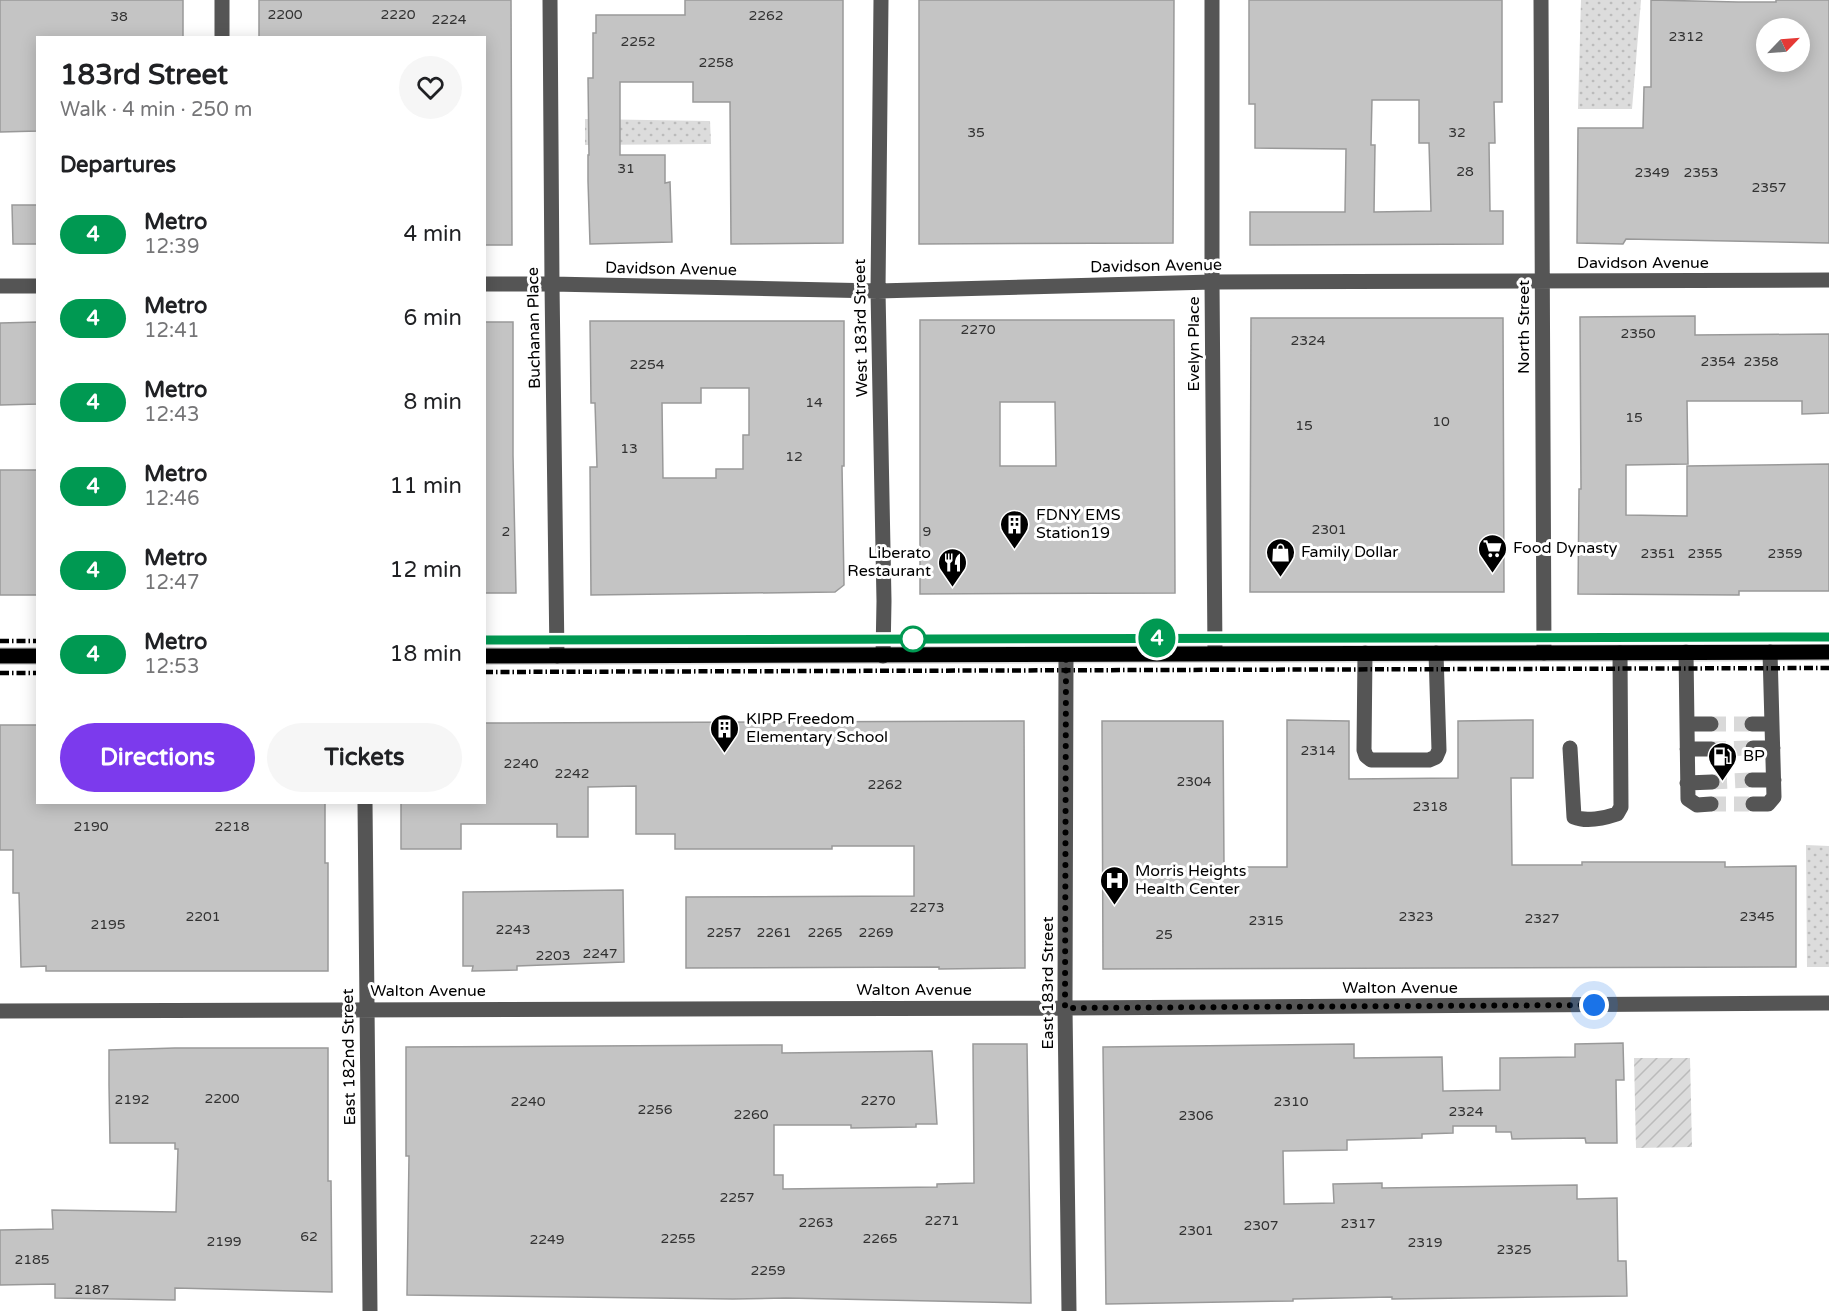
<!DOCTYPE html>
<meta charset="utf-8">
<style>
body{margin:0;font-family:"Varela Round",sans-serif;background:#f6f6f6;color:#202124;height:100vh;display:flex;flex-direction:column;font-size:22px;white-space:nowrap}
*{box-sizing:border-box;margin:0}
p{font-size:20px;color:#757577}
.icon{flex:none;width:33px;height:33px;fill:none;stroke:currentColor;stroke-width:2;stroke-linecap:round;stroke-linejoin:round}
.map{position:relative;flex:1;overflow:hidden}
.sheet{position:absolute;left:36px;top:36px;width:450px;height:768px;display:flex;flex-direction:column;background:#fff;border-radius:0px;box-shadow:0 3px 15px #0003}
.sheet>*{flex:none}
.badge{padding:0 12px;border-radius:20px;font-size:21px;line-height:39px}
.needle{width:39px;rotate:65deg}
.buttons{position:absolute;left:1756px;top:18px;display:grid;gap:12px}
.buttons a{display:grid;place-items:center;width:54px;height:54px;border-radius:50%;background:#fff;box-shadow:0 3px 15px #0003;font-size:30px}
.you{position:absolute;width:30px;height:30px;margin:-15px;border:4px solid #fff;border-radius:50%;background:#1a73e8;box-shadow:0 0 0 9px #1a73e833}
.map>.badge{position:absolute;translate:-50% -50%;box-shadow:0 0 0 3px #fff}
h2{padding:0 24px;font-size:22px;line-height:54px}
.round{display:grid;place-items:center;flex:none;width:63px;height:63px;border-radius:32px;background:#f6f6f6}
.overview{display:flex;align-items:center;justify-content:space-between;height:102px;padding:0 24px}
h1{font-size:28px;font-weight:700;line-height:45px}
.action{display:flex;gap:12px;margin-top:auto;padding:12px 24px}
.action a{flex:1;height:69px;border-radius:36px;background:#7c3aed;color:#fff;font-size:24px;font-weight:700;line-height:69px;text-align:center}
.action a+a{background:#f6f6f6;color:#202124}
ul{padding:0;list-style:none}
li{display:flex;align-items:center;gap:18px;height:84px;padding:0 24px}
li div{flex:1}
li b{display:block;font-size:22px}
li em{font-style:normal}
li .badge{min-width:66px;font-weight:700;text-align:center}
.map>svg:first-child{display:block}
.grass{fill:url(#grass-dots)}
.garden{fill:url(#garden-furrows)}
.building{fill:#c4c4c4;stroke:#999;stroke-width:1.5;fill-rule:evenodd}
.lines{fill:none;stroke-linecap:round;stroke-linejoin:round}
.minor-tunnel{stroke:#d9d9d9;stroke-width:15;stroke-dasharray:15 8;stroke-linecap:butt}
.major-casing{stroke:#dbdbdb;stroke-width:18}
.minor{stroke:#555;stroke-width:15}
.major{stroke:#000;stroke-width:15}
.rail{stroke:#000;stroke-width:4.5;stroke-dasharray:9 3 1.5 3;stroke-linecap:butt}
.line-casing{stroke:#fff;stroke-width:14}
.line{stroke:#009952;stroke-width:9}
.walk{stroke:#000;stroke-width:6;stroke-dasharray:0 10.8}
.stop-dot{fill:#fff;stroke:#009952;stroke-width:3}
.labels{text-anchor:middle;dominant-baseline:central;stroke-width:6;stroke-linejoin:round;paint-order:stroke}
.number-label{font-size:14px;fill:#313131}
.street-label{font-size:16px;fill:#000;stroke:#fff}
.poi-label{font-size:16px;fill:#000;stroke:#fff;text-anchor:start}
</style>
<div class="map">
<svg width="1829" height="1311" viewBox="0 0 1829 1311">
<defs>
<pattern id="grass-dots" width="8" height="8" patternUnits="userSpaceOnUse" patternTransform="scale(1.5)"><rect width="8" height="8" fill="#dcdcdc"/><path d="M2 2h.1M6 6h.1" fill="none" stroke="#bbb" stroke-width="1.8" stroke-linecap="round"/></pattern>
<pattern id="garden-furrows" width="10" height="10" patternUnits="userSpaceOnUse" patternTransform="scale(1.5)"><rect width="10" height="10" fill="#dcdcdc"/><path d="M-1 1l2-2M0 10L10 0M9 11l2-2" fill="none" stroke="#bbb"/></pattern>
</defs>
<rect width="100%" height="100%" fill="#fff"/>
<!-- grass -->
<path class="grass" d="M 1581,0 L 1641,0 L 1632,109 L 1578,109 Z
M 585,119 L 710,121 L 711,144 L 585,145 Z
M 1806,845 L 1829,846 L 1829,967 L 1807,967 Z"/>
<!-- garden -->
<path class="garden" d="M 1634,1058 L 1690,1058 L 1692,1147 L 1636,1148 Z"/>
<!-- building -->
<path class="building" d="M 0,0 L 183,0 L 183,38 L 38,38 L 38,131 L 0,132 Z
M 259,0 L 511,0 L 512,245 L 484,245 L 484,38 L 259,38 Z
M 685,0 L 843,0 L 843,243 L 731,244 L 730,102 L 693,102 L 693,82 L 620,82 L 620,155 L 665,155 L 665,183 L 670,182 L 672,242 L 590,244 L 588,181 L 588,155 L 589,155 L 588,78 L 593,78 L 593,33 L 596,33 L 596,15 L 685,15 Z
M 919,0 L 1174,0 L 1173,243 L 919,244 Z
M 1249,0 L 1502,0 L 1502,102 L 1494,102 L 1495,143 L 1489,143 L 1490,211 L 1503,211 L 1503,244 L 1250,245 L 1250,212 L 1345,212 L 1346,149 L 1255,148 L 1255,104 L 1249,104 ZM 1372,100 L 1419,100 L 1419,143 L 1429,143 L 1431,211 L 1374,212 L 1375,145 L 1371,145 Z
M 1651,0 L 1738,2 L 1776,2 L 1776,0 L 1829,0 L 1829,243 L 1626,239 L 1623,244 L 1577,243 L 1578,128 L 1643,128 L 1644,87 L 1651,87 ZM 1767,28 L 1800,28 L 1800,62 L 1767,62 Z
M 12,205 L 38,205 L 38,244 L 13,244 Z
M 1695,316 L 1695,335 L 1829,334 L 1829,413 L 1802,414 L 1802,401 L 1687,401 L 1688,464 L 1626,465 L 1626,515 L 1687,516 L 1687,466 L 1829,464 L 1829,591 L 1739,591 L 1739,595 L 1578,594 L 1579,489 L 1581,489 L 1580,317 Z
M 1251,318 L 1503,318 L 1504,592 L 1250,592 Z
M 920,320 L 1174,320 L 1175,593 L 920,594 ZM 1000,402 L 1055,402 L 1056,466 L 1000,466 Z
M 590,321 L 844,321 L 844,466 L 842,466 L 844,585 L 835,592 L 591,595 L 590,467 L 597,467 L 595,403 L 591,403 ZM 701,388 L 749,388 L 749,435 L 743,435 L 743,469 L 716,469 L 716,478 L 663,478 L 662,403 L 701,403 Z
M 38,322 L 38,404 L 0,405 L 0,323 Z
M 484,322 L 513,322 L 513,455 L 516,593 L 484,593 Z
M 0,470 L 38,470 L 38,595 L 0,595 Z
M 1287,720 L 1349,721 L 1349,779 L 1458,778 L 1458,721 L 1533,720 L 1533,778 L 1511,778 L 1512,865 L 1582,865 L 1582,862 L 1725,862 L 1725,867 L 1796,866 L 1796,967 L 1103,969 L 1102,721 L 1223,721 L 1224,867 L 1287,867 Z
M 1024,721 L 1025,968 L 939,969 L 939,967 L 686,968 L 686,897 L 914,896 L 914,846 L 832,846 L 832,849 L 675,849 L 675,834 L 636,834 L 636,786 L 588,787 L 588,837 L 557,837 L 557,824 L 461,824 L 461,849 L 401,849 L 401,802 L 484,802 L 484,723 Z
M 0,725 L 38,725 L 38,802 L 325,802 L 325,863 L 328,863 L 328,971 L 46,971 L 46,966 L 21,967 L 19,893 L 13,893 L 13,850 L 0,850 Z
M 623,890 L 624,962 L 517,966 L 517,970 L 472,971 L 473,966 L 463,966 L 463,892 Z
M 1623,1043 L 1624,1080 L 1616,1080 L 1617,1143 L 1586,1143 L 1585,1138 L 1512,1139 L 1511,1132 L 1496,1132 L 1496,1126 L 1453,1126 L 1453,1133 L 1422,1134 L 1422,1138 L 1347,1140 L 1347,1150 L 1283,1151 L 1284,1204 L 1334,1203 L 1333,1184 L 1382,1183 L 1382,1188 L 1577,1185 L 1577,1199 L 1617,1198 L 1618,1261 L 1626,1261 L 1627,1296 L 1392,1299 L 1392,1297 L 1293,1299 L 1293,1301 L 1106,1304 L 1103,1047 L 1354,1044 L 1354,1058 L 1442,1057 L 1443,1091 L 1500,1090 L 1500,1058 L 1575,1057 L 1575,1044 Z
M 973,1044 L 1027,1044 L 1031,1303 L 786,1298 L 733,1299 L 407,1295 L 409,1156 L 406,1156 L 406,1047 L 782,1045 L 782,1053 L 932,1051 L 937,1124 L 916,1124 L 916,1127 L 851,1128 L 851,1125 L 774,1125 L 774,1175 L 783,1175 L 783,1189 L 937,1187 L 937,1184 L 974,1183 Z
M 175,1048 L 328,1048 L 328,1181 L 331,1181 L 332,1292 L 175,1288 L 175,1300 L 55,1298 L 55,1284 L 0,1285 L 0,1230 L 53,1229 L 52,1210 L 176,1212 L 178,1149 L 175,1149 L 175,1143 L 110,1143 L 109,1085 L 109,1050 Z"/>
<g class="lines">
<!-- minor-tunnel -->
<path class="minor-tunnel" d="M 1711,724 L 1752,724
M 1711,749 L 1753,748
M 1712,782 L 1752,780
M 1711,804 L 1753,804"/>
<defs>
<path id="major" d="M 0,656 L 38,656
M 484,656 L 1829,652"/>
</defs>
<!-- major casing -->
<use href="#major" class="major-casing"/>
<!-- minor -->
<path class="minor" d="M 550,0 L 552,284 L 557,656
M 881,0 L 878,291 L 884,601 L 883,656
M 1212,0 L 1212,282 L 1215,653
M 1541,0 L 1544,653
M 222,38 L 222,0
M 484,284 L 552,284 L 878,291 L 1212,282 L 1829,280
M 0,286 L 38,286
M 1686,652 L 1688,799 L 1697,805 L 1711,804
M 1365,653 L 1364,750 L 1366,756 L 1371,760 L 1429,760 L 1436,757 L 1439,750 L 1436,653
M 1066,655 L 1065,1008 L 1069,1311
M 1687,724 L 1711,724
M 1752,724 L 1772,724
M 1570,748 L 1574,817 C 1586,822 1605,818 1617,814 L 1621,807 L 1620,653
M 1753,748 L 1773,748
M 1687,749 L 1711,749
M 1752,780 L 1774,780
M 1687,783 L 1712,782
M 365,802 L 370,1311
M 1753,804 L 1768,804 L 1774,797 L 1770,652
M 0,1011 L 1065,1008 L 1829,1003"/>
<!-- major -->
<use href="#major" class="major"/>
<!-- rail -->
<path class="rail" d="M 484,640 L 1829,637
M 0,641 L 38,641
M 484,655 L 1829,652
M 0,656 L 38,656
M 484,672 L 1829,668
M 0,673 L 38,673"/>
</g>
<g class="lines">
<defs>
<path id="line" d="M 484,640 L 1829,637"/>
</defs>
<!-- line casing -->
<use href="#line" class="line-casing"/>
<!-- line -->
<use href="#line" class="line"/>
<!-- walk -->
<path class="walk" d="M 913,639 L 915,656 L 1066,655 L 1065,1008 L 1594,1005"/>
</g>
<!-- icons -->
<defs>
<symbol id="building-pin" viewBox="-11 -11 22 30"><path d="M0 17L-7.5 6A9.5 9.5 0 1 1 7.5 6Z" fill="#000" stroke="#fff"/><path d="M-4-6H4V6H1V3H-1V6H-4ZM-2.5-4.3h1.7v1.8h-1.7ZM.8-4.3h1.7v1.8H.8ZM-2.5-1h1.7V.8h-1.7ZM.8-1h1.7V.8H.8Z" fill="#fff"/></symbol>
<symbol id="supermarket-pin" viewBox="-11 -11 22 30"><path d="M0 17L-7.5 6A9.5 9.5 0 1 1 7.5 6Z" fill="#000" stroke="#fff"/><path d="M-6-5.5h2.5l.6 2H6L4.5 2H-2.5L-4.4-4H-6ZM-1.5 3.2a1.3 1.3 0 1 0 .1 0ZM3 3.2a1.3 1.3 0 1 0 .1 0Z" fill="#fff"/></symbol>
<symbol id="shop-pin" viewBox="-11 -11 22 30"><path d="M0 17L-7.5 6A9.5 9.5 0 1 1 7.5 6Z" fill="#000" stroke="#fff"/><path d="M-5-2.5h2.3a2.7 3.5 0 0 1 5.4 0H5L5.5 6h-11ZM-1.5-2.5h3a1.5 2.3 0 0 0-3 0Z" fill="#fff"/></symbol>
<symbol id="restaurant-pin" viewBox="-11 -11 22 30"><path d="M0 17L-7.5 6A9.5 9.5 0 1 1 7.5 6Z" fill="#000" stroke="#fff"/><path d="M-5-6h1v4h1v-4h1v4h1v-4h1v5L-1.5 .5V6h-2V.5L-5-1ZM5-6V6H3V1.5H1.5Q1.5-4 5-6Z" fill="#fff"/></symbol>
<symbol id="fuel-pin" viewBox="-11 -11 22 30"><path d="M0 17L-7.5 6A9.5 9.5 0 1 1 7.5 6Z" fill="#000" stroke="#fff"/><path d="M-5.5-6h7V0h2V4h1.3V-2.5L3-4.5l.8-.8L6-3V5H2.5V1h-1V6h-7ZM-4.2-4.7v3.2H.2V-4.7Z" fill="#fff"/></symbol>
<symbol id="hospital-pin" viewBox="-11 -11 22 30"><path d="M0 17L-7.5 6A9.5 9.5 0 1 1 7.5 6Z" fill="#000" stroke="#fff"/><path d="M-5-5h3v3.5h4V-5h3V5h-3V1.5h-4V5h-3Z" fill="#fff"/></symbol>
</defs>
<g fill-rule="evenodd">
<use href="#building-pin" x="998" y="508" width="33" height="45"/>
<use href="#supermarket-pin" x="1476" y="532" width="33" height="45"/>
<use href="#shop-pin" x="1264" y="536" width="33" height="45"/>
<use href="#restaurant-pin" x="936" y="546" width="33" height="45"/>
<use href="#building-pin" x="708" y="712" width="33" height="45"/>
<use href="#fuel-pin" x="1706" y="740" width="33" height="45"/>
<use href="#hospital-pin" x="1098" y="864" width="33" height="45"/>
</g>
<!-- markers -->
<circle class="stop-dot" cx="913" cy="639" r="12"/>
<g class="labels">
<!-- number labels -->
<g class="number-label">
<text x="285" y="14">2200</text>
<text x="398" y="14">2220</text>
<text x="766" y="15">2262</text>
<text x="119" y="16">38</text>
<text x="449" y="19">2224</text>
<text x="1686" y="36">2312</text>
<text x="638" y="41">2252</text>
<text x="716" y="62">2258</text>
<text x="976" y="132">35</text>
<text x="1457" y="132">32</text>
<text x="626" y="168">31</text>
<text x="1465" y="171">28</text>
<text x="1652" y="172">2349</text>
<text x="1701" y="172">2353</text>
<text x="1769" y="187">2357</text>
<text x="978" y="329">2270</text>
<text x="1638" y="333">2350</text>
<text x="1308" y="340">2324</text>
<text x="1718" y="361">2354</text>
<text x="1761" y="361">2358</text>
<text x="647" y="364">2254</text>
<text x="814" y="402">14</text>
<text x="1634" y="417">15</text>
<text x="1441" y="421">10</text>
<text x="1304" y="425">15</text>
<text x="629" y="448">13</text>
<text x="794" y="456">12</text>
<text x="1329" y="529">2301</text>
<text x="506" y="531">2</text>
<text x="927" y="531">9</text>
<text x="1658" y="553">2351</text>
<text x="1705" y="553">2355</text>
<text x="1785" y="553">2359</text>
<text x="1318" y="750">2314</text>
<text x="521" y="763">2240</text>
<text x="572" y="773">2242</text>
<text x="1194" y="781">2304</text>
<text x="885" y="784">2262</text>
<text x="1430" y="806">2318</text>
<text x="91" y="826">2190</text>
<text x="232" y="826">2218</text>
<text x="927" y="907">2273</text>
<text x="203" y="916">2201</text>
<text x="1416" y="916">2323</text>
<text x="1757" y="916">2345</text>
<text x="1542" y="918">2327</text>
<text x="1266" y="920">2315</text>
<text x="108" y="924">2195</text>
<text x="513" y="929">2243</text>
<text x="724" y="932">2257</text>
<text x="774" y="932">2261</text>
<text x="825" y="932">2265</text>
<text x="876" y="932">2269</text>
<text x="1164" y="934">25</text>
<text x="600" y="953">2247</text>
<text x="553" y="955">2203</text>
<text x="222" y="1098">2200</text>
<text x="132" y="1099">2192</text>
<text x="878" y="1100">2270</text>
<text x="528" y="1101">2240</text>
<text x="1291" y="1101">2310</text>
<text x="655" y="1109">2256</text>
<text x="1466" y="1111">2324</text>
<text x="751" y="1114">2260</text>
<text x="1196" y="1115">2306</text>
<text x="737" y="1197">2257</text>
<text x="942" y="1220">2271</text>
<text x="816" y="1222">2263</text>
<text x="1358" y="1223">2317</text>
<text x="1261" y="1225">2307</text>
<text x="1196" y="1230">2301</text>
<text x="309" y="1236">62</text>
<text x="678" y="1238">2255</text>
<text x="880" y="1238">2265</text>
<text x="547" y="1239">2249</text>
<text x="224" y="1241">2199</text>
<text x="1425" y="1242">2319</text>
<text x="1514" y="1249">2325</text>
<text x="32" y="1259">2185</text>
<text x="768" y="1270">2259</text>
<text x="92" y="1289">2187</text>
</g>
<!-- street labels -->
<g class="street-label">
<text x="1643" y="263">Davidson Avenue</text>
<text transform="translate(1156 266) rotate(-1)">Davidson Avenue</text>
<text transform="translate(671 269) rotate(1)">Davidson Avenue</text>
<text transform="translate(1524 327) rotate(-90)">North Street</text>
<text transform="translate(534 328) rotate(-91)">Buchanan Place</text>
<text transform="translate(861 328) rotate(-91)">West 183rd Street</text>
<text transform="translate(1194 344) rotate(-90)">Evelyn Place</text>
<text transform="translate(1048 983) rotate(-90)">East 183rd Street</text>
<text x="1400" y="988">Walton Avenue</text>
<text x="914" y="990">Walton Avenue</text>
<text x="428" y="991">Walton Avenue</text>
<text transform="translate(349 1057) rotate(-91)">East 182nd Street</text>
</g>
<!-- poi labels -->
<g class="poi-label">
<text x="1036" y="515">FDNY EMS<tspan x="1036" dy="18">Station19</tspan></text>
<text x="1513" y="548">Food Dynasty</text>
<text x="1301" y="552">Family Dollar</text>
<text x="931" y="553" text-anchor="end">Liberato<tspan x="931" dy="18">Restaurant</tspan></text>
<text x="746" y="719">KIPP Freedom<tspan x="746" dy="18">Elementary School</tspan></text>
<text x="1743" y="756">BP</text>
<text x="1135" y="871">Morris Heights<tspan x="1135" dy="18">Health Center</tspan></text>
</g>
</g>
</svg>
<div class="buttons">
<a><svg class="needle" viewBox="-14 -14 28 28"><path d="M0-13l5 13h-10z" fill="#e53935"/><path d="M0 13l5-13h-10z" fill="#757577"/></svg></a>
</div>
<div class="you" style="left:1594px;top:1005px"></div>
<b class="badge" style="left:1157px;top:638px;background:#009952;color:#fff">4</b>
<section class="sheet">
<div class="overview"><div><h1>183rd Street</h1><p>Walk · 4 min · 250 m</p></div><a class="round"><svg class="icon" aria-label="heart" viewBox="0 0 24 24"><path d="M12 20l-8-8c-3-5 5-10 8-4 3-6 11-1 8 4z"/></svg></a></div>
<h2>Departures</h2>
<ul>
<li><span class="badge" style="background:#009952;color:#fff">4</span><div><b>Metro</b><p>12:39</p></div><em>4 min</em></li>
<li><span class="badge" style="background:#009952;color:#fff">4</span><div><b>Metro</b><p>12:41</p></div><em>6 min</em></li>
<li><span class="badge" style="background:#009952;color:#fff">4</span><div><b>Metro</b><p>12:43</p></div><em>8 min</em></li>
<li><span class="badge" style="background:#009952;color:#fff">4</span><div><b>Metro</b><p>12:46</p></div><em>11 min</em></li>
<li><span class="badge" style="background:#009952;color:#fff">4</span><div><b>Metro</b><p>12:47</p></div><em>12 min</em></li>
<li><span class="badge" style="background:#009952;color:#fff">4</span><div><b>Metro</b><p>12:53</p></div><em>18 min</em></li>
</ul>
<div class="action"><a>Directions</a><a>Tickets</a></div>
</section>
</div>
